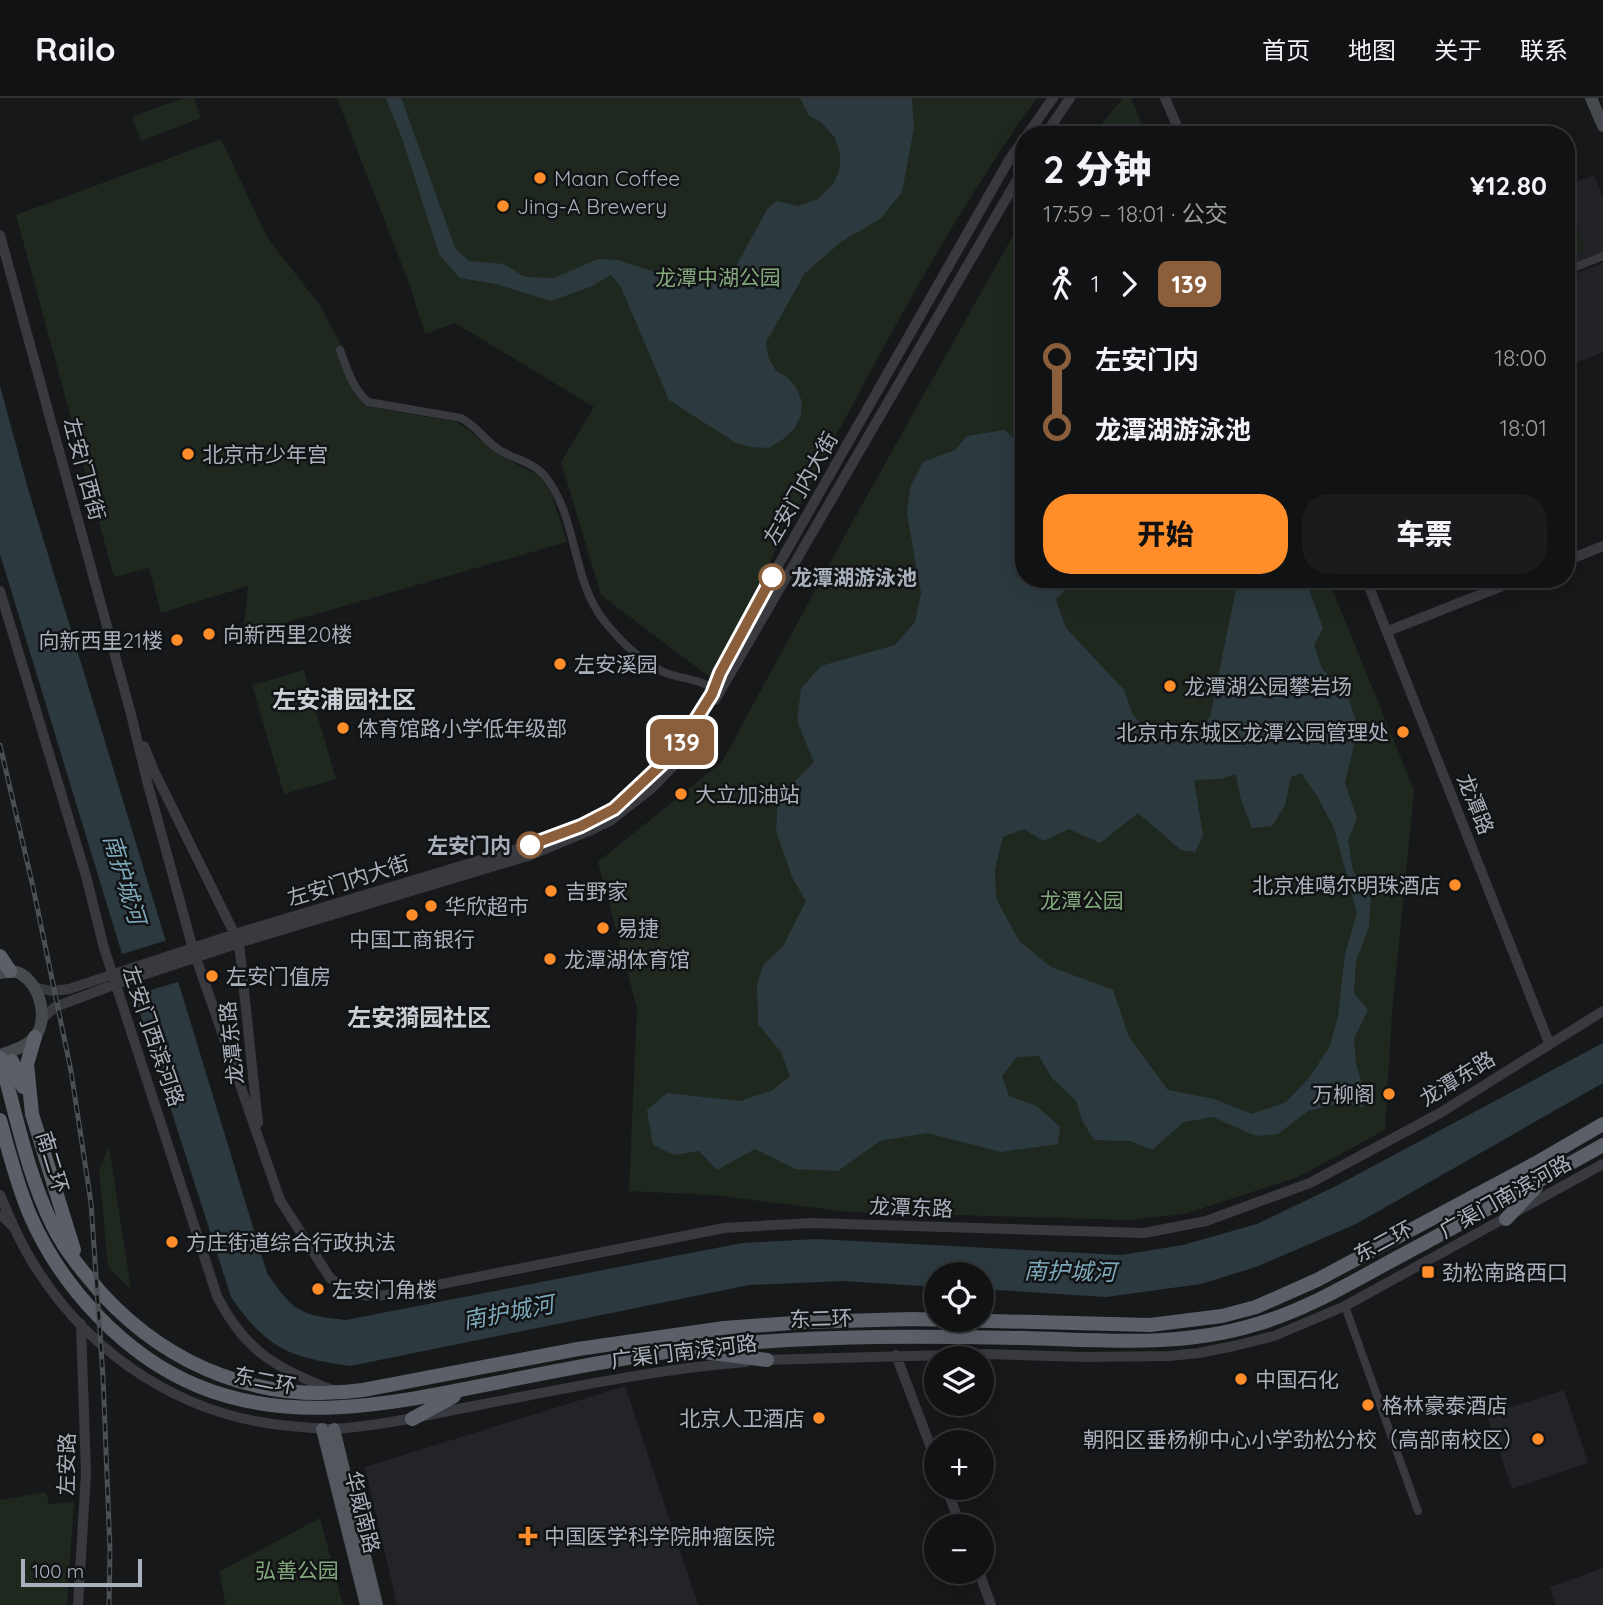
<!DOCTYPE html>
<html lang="zh">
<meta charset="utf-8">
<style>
body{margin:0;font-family:Quicksand,"Noto Sans SC",sans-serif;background:#1a1b1d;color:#f1f3f6;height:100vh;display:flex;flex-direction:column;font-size:26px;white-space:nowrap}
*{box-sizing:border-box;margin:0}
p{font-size:23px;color:#9c9ea0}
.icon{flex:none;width:38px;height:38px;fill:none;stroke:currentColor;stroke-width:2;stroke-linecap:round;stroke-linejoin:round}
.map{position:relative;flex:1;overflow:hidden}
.details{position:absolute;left:1015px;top:28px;width:560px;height:462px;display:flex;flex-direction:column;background:#111214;border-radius:28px;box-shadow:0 7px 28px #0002,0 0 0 2px #303234}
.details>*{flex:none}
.badge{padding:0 14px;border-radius:10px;font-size:24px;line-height:46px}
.buttons{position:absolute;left:924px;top:1164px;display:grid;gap:14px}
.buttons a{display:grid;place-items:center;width:70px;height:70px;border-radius:50%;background:#111214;box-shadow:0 7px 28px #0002,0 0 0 2px #303234;font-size:35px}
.scale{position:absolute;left:21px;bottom:18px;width:121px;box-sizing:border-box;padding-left:7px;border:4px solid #a8b1bb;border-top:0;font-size:19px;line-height:24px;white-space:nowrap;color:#a8b1bb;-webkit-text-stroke:5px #121315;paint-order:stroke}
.map>.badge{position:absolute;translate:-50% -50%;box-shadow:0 0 0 4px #fff}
.legs{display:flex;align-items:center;gap:10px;height:77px;padding:0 28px;font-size:23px}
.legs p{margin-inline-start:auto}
.overview{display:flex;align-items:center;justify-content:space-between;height:119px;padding:0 28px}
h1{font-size:38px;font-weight:800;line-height:52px}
.action{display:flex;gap:14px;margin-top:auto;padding:14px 28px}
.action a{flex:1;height:80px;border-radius:28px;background:#ff8e2a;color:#111;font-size:28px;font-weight:800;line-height:80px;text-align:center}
.action a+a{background:#1a1b1d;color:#f1f3f6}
ul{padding:0 28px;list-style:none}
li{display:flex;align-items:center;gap:24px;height:70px;font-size:26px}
li i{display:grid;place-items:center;width:10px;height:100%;margin:0 9px;background:currentColor}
li i::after{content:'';width:18px;height:18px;margin:-9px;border:5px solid;border-radius:50%;background:#111214}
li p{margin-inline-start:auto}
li:first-child i{background:linear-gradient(#0000 50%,currentColor 0)}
li:last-child i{background:linear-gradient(currentColor 50%,#0000 0)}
header{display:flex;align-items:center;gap:42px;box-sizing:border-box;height:98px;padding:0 35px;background:#111214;border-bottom:2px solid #303234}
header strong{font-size:33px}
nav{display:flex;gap:38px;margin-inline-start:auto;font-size:24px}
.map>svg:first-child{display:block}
.built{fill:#232427}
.green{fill:#1f281f}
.water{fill:#2c3a3f;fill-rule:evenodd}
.pier{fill:#17181a}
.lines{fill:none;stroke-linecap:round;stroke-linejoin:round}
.minor{stroke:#383a3f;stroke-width:8}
.tertiary{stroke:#383a3f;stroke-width:10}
.secondary{stroke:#464a4f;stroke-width:12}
.primary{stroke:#53585e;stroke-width:12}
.trunk{stroke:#5b6068;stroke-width:14}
.rail-casing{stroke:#4b4f54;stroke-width:5}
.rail{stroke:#121315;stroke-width:2.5;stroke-dasharray:8;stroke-linecap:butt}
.line-1-casing{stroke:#fff;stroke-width:16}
.line-1{stroke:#8b5e3c;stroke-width:10}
.poi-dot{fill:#ff8e2a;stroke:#121315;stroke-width:2.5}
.stop-1-dot{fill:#fff;stroke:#8b5e3c;stroke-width:3.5}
.labels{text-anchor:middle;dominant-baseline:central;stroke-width:5;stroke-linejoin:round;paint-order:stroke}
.poi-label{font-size:21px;fill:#a8b1bb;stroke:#121315;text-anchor:start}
.park-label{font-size:21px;fill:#83a87d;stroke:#121315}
.street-label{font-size:21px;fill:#a8b1bb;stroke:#121315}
.stop-label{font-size:21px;font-weight:bold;fill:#a8b1bb;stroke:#121315;text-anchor:start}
.water-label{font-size:23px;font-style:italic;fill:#7ca8b9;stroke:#121315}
.quarter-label{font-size:24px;font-weight:bold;fill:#cacfd6;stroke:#121315}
</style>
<header>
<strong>Railo</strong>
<nav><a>首页</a><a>地图</a><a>关于</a><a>联系</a></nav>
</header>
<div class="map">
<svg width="1603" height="1507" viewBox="0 0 1603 1507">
<rect width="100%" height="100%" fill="#17181a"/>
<!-- built -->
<path class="built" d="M 1594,77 L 1603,100 L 1603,155 L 1566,169 L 1566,88 Z
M 1603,165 L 1603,254 L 1566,269 L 1566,179 Z
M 625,1288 L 698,1507 L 397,1507 L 365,1369 Z
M 1564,1292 L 1588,1365 L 1512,1391 L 1487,1317 Z
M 1603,1470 L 1603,1507 L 1556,1507 L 1550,1489 Z"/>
<!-- green -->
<path class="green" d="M 183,0 L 194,0 L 201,20 L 141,43 L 132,19 Z
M 337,0 L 1037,0 C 972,90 918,185 866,282 C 812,381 761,480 711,580 L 601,497 L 561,364 L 594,309 L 455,225 L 425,236 L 410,188 Z
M 1123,0 L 1131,0 L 1146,37 L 1092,37 Z
M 221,41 L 267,139 L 321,209 L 341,247 L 361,303 L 371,309 L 457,324 L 512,364 L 540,378 L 552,397 L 567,444 L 243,537 L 248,488 L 161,515 L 149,470 L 114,479 L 16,117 Z
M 1566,104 L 1585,151 L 1566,158 Z
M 1024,118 L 1024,481 L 1328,481 L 1414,692 L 1392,916 L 1385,1032 L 1298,1079 L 1188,1115 L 1130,1122 L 850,1114 L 712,1097 L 629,1093 L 637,910 L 598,764 L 722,664 L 849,430 Z
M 304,572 L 336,681 L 284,696 L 252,587 Z
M 109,1048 L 131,1192 L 108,1169 L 99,1073 Z
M 46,1394 L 49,1406 L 74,1404 L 67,1507 L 0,1507 L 0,1402 Z
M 320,1420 L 343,1507 L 226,1507 L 219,1474 Z"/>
<!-- water -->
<path class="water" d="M 386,0 L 401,0 L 402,2 L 455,150 L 469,163 L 504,166 L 525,179 L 554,180 L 598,161 L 618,162 L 658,175 L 735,170 L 768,110 L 777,103 L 798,108 L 818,101 L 834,85 L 840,70 L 840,56 L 835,40 L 821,24 L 809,18 L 800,0 L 912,0 L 914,30 L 902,94 L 881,120 L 841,144 L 805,175 L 766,244 L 768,259 L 776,273 L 787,279 L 796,289 L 802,304 L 801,317 L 794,331 L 782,342 L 769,350 L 752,349 L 736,345 L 669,302 L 621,189 L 611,177 L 590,189 L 551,203 L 496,186 L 460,180 L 439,156 L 403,43 Z
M 0,288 L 28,391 L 267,1175 C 294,1214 299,1217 346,1222 L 742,1145 L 816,1141 L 1121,1157 L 1183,1147 L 1257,1126 L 1338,1087 L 1603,945 L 1603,985 L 1356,1126 L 1256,1169 L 1201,1186 L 1106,1199 L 982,1191 L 982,1176 L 936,1176 L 936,1189 L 844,1183 L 749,1187 L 350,1268 C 289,1259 267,1251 231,1199 L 141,918 L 0,456 Z
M 1005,332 L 1024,350 L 1024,481 L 1068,481 L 1068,489 L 1056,502 L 1066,530 L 1124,592 L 1133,617 L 1154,639 L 1170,645 L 1194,641 L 1210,619 L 1238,481 L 1305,481 L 1323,530 L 1314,547 L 1322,571 L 1346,592 L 1358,630 L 1345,685 L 1357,720 L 1348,742 L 1353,773 L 1371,796 L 1369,829 L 1356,863 L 1354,895 L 1368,912 L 1354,941 L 1356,965 L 1366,1002 L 1362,1009 L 1341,1005 L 1308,1013 L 1278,1036 L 1256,1038 L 1213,1019 L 1184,1024 L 1152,1052 L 1131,1043 L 1094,1042 L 1082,1022 L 1076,1003 L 1052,980 L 1039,958 L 1017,959 L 1002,978 L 1009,998 L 1037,1008 L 1060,1029 L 1058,1046 L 1001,1054 L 927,1035 L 880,1043 L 838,1073 L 795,1071 L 755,1051 L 717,1072 L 699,1053 L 674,1057 L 653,1047 L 647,1012 L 667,995 L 740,1003 L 773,992 L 790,978 L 781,954 L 758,926 L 757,886 L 764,866 L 783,848 L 806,803 L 792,779 L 776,733 L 778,701 L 814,664 L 797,623 L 801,591 L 821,568 L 895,547 L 915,524 L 921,495 L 907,416 L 910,389 L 923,364 L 955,352 L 967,338 ZM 1301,675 L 1316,696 L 1334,730 L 1357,815 L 1345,856 L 1338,919 L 1329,950 L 1309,980 L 1286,1004 L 1252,1016 L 1214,1001 L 1168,992 L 1129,939 L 1113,892 L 1051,869 L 1019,843 L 996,800 L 995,771 L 1003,739 L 1024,731 L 1043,743 L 1069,731 L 1100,745 L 1138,715 L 1181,752 L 1195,754 L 1203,737 L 1194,682 L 1221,681 L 1236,676 L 1241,702 L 1252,730 L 1272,728 L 1285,707 L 1291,679 Z"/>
<!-- pier -->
<path class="pier" d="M 168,842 L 181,883 L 131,898 L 119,857 Z"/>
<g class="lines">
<!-- minor -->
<path class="minor" d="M 1566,173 L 1603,158
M 340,252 C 347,271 353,291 368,304 L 461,320 C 475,327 484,341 498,351 C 512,361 532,363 544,377 C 578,417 571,483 605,524 C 621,544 647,570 672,577 C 690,582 699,582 717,592
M 0,1117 L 13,1130
M 1345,1208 L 1418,1413"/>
<!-- tertiary -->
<path class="tertiary" d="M 1165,0 L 1181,37
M 1027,37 L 1053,0
M 1045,37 L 1070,0
M 0,137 L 131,616 L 147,683 L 193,851 L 280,1102 L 330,1180 L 352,1195 L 369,1198 L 386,1197 L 724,1130 L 811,1125 L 1144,1135 L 1206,1123 L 1310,1085 L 1440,1015 L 1603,913
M 1566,463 L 1603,448
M 1366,481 L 1549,945
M 0,493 L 86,778 L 104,850 L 217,1198 C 245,1254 278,1271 335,1293
M 1388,533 L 1520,481
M 715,602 L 1024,70
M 144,648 L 155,675 L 239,845 L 258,1025
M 34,889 L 51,893 L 69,891 L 241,834 L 531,747 L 596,722 L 614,711 L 638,691 L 676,653 L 697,622 L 771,480 L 1009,62 L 1024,41
M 42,921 L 55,909 L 116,886 L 245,843 L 531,757 L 589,733 L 610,723 L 652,690 L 678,663 L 687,649
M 0,1097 C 11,1123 22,1149 38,1173 C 95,1261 186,1319 290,1328 C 304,1329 319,1331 333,1331 C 382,1328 431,1316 479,1307 C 568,1290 656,1271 746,1264
M 896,1257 L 936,1363
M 762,1262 L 986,1256 L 1086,1259 L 1169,1258 L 1199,1255 L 1234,1248 L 1274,1238 L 1345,1208 L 1603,1066
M 946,1390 L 961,1428
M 979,1474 L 991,1507
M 78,1507 L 86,1375 L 81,1226"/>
<!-- secondary -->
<path class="secondary" d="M 1591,0 L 1603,28
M 0,875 C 7,874 15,872 21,876 C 41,888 49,923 34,940 C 25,949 12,953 0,957"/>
<!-- primary -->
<path class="primary" d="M 322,1331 L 366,1507
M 334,1331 L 377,1507"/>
<!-- trunk -->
<path class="trunk" d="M 0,858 L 10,873
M 35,939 L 27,966 L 32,1016 L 74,1152
M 0,960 C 16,1015 27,1076 53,1128 C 66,1154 84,1175 103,1197 C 171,1270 263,1306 363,1292 L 578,1251 L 724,1230 L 806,1224 L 912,1221 L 1150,1227 L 1222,1218 L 1256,1209 L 1317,1182 L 1536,1065 L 1603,1026
M 0,966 L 12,963 L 23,989
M 0,1022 C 9,1054 17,1087 30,1117 C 61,1189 125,1258 198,1288 C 300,1330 406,1302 510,1282 C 581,1268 652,1254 724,1247 C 824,1237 924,1238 1023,1240 C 1103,1242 1180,1250 1257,1226 C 1309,1211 1357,1181 1404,1156 C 1471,1120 1537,1084 1603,1047
M 1506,1121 L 1536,1089
M 704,1254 L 767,1262
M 412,1321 L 454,1298"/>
<defs>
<path id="rail" d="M 0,647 L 33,789 L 71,973 L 91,1105 L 103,1279 L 110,1452 L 109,1507"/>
</defs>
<!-- rail casing -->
<use href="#rail" class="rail-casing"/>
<!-- rail -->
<use href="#rail" class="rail"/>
</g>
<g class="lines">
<defs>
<path id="line-1" d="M 530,747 L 581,728 L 614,711 L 676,653 L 712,596 L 720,575 L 772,479"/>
</defs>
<!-- line-1 casing -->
<use href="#line-1" class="line-1-casing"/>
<!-- line-1 -->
<use href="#line-1" class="line-1"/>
</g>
<!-- markers -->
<g class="poi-dot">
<circle cx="540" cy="80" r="7"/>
<circle cx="503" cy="108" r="7"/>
<circle cx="188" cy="356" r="7"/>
<circle cx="209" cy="536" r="7"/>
<circle cx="177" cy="542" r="7"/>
<circle cx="560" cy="566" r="7"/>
<circle cx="1170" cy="588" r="7"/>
<circle cx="343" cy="630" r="7"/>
<circle cx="1403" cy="634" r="7"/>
<circle cx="681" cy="696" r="7"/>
<circle cx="1455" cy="787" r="7"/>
<circle cx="551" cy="793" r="7"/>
<circle cx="431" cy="808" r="7"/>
<circle cx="412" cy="817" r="7"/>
<circle cx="603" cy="830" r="7"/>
<circle cx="550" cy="861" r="7"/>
<circle cx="212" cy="878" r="7"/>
<circle cx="1389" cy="996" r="7"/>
<circle cx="172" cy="1144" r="7"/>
<rect x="1421" y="1167" width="14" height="14" rx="3.5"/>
<circle cx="318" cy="1191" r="7"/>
<circle cx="1241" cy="1281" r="7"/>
<circle cx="1368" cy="1307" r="7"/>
<circle cx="819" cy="1320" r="7"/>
<circle cx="1538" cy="1341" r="7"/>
<path d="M524.5 1427.5h7v7h7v7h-7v7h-7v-7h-7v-7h7z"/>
</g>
<g class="stop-1-dot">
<circle cx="772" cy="479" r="12"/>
<circle cx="530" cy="747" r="12"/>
</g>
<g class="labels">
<!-- poi labels -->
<g class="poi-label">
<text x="554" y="80">Maan Coffee</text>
<text x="517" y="108">Jing-A Brewery</text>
<text x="202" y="356">北京市少年宫</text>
<text x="223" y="536">向新西里20楼</text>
<text x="163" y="542" text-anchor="end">向新西里21楼</text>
<text x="574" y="566">左安溪园</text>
<text x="1184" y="588">龙潭湖公园攀岩场</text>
<text x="357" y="630">体育馆路小学低年级部</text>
<text x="1389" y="634" text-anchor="end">北京市东城区龙潭公园管理处</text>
<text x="695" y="696">大立加油站</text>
<text x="1441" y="787" text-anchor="end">北京准噶尔明珠酒店</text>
<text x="565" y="793">吉野家</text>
<text x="445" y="808">华欣超市</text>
<text x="617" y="830">易捷</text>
<text x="412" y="841" text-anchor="middle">中国工商银行</text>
<text x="564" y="861">龙潭湖体育馆</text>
<text x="226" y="878">左安门值房</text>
<text x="1375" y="996" text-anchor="end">万柳阁</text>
<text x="186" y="1144">方庄街道综合行政执法</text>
<text x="1442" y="1174">劲松南路西口</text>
<text x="332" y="1191">左安门角楼</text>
<text x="1255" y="1281">中国石化</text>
<text x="1382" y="1307">格林豪泰酒店</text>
<text x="805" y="1320" text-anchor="end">北京人卫酒店</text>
<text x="1524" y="1341" text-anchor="end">朝阳区垂杨柳中心小学劲松分校（高部南校区）</text>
<text x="544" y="1438">中国医学科学院肿瘤医院</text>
</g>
<!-- park labels -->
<g class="park-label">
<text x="718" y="179">龙潭中湖公园</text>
<text x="1082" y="802">龙潭公园</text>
<text x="297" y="1472">弘善公园</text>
</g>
<!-- street labels -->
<g class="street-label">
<text transform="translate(85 371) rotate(75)">左安门西街</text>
<text transform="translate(800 390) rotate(-60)">左安门内大街</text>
<text transform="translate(1476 706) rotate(68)">龙潭路</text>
<text transform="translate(348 782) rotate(-17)">左安门内大街</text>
<text transform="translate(154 938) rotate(71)">左安门西滨河路</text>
<text transform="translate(231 945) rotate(-96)">龙潭东路</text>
<text transform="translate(1457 980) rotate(-32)">龙潭东路</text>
<text transform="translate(53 1064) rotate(73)">南二环</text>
<text transform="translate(1505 1098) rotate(-29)">广渠门南滨河路</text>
<text transform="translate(911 1109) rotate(2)">龙潭东路</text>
<text transform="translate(1383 1143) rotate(-28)">东二环</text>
<text transform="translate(821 1220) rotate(-2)">东二环</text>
<text transform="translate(684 1253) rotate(-7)">广渠门南滨河路</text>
<text transform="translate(265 1282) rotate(11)">东二环</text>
<text transform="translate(66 1366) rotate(-89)">左安路</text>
<text transform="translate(363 1414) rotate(76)">华威南路</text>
</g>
<!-- stop labels -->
<g class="stop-label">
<text x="791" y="479">龙潭湖游泳池</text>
<text x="511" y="747" text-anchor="end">左安门内</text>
</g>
<!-- water labels -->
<g class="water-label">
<text transform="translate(125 781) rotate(73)">南护城河</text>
<text transform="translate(1070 1173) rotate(1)">南护城河</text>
<text transform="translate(508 1214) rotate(-11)">南护城河</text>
</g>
<!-- quarter labels -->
<g class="quarter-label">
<text x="344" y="601">左安浦园社区</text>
<text x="419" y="919">左安漪园社区</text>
</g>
</g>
</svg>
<div class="buttons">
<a><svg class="icon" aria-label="locate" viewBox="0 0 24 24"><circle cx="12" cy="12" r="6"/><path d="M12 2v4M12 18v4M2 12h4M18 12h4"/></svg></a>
<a><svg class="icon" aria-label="layers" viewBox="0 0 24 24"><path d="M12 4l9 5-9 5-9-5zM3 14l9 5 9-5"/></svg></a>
<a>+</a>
<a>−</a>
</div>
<div class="scale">100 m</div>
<b class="badge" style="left:682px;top:644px;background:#8b5e3c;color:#fff">139</b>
<section class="details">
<div class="overview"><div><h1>2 分钟</h1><p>17:59 – 18:01 · 公交</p></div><b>¥12.80</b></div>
<div class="legs"><svg class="icon" aria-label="walk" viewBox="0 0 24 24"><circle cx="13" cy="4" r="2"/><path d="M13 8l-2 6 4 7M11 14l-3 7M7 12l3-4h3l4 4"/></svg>1<svg class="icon" aria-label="forward" viewBox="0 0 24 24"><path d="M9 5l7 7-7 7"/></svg><b class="badge" style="background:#8b5e3c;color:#fff">139</b></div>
<ul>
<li><i style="color:#8b5e3c"></i><b>左安门内</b><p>18:00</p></li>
<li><i style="color:#8b5e3c"></i><b>龙潭湖游泳池</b><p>18:01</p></li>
</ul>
<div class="action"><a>开始</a><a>车票</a></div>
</section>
</div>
